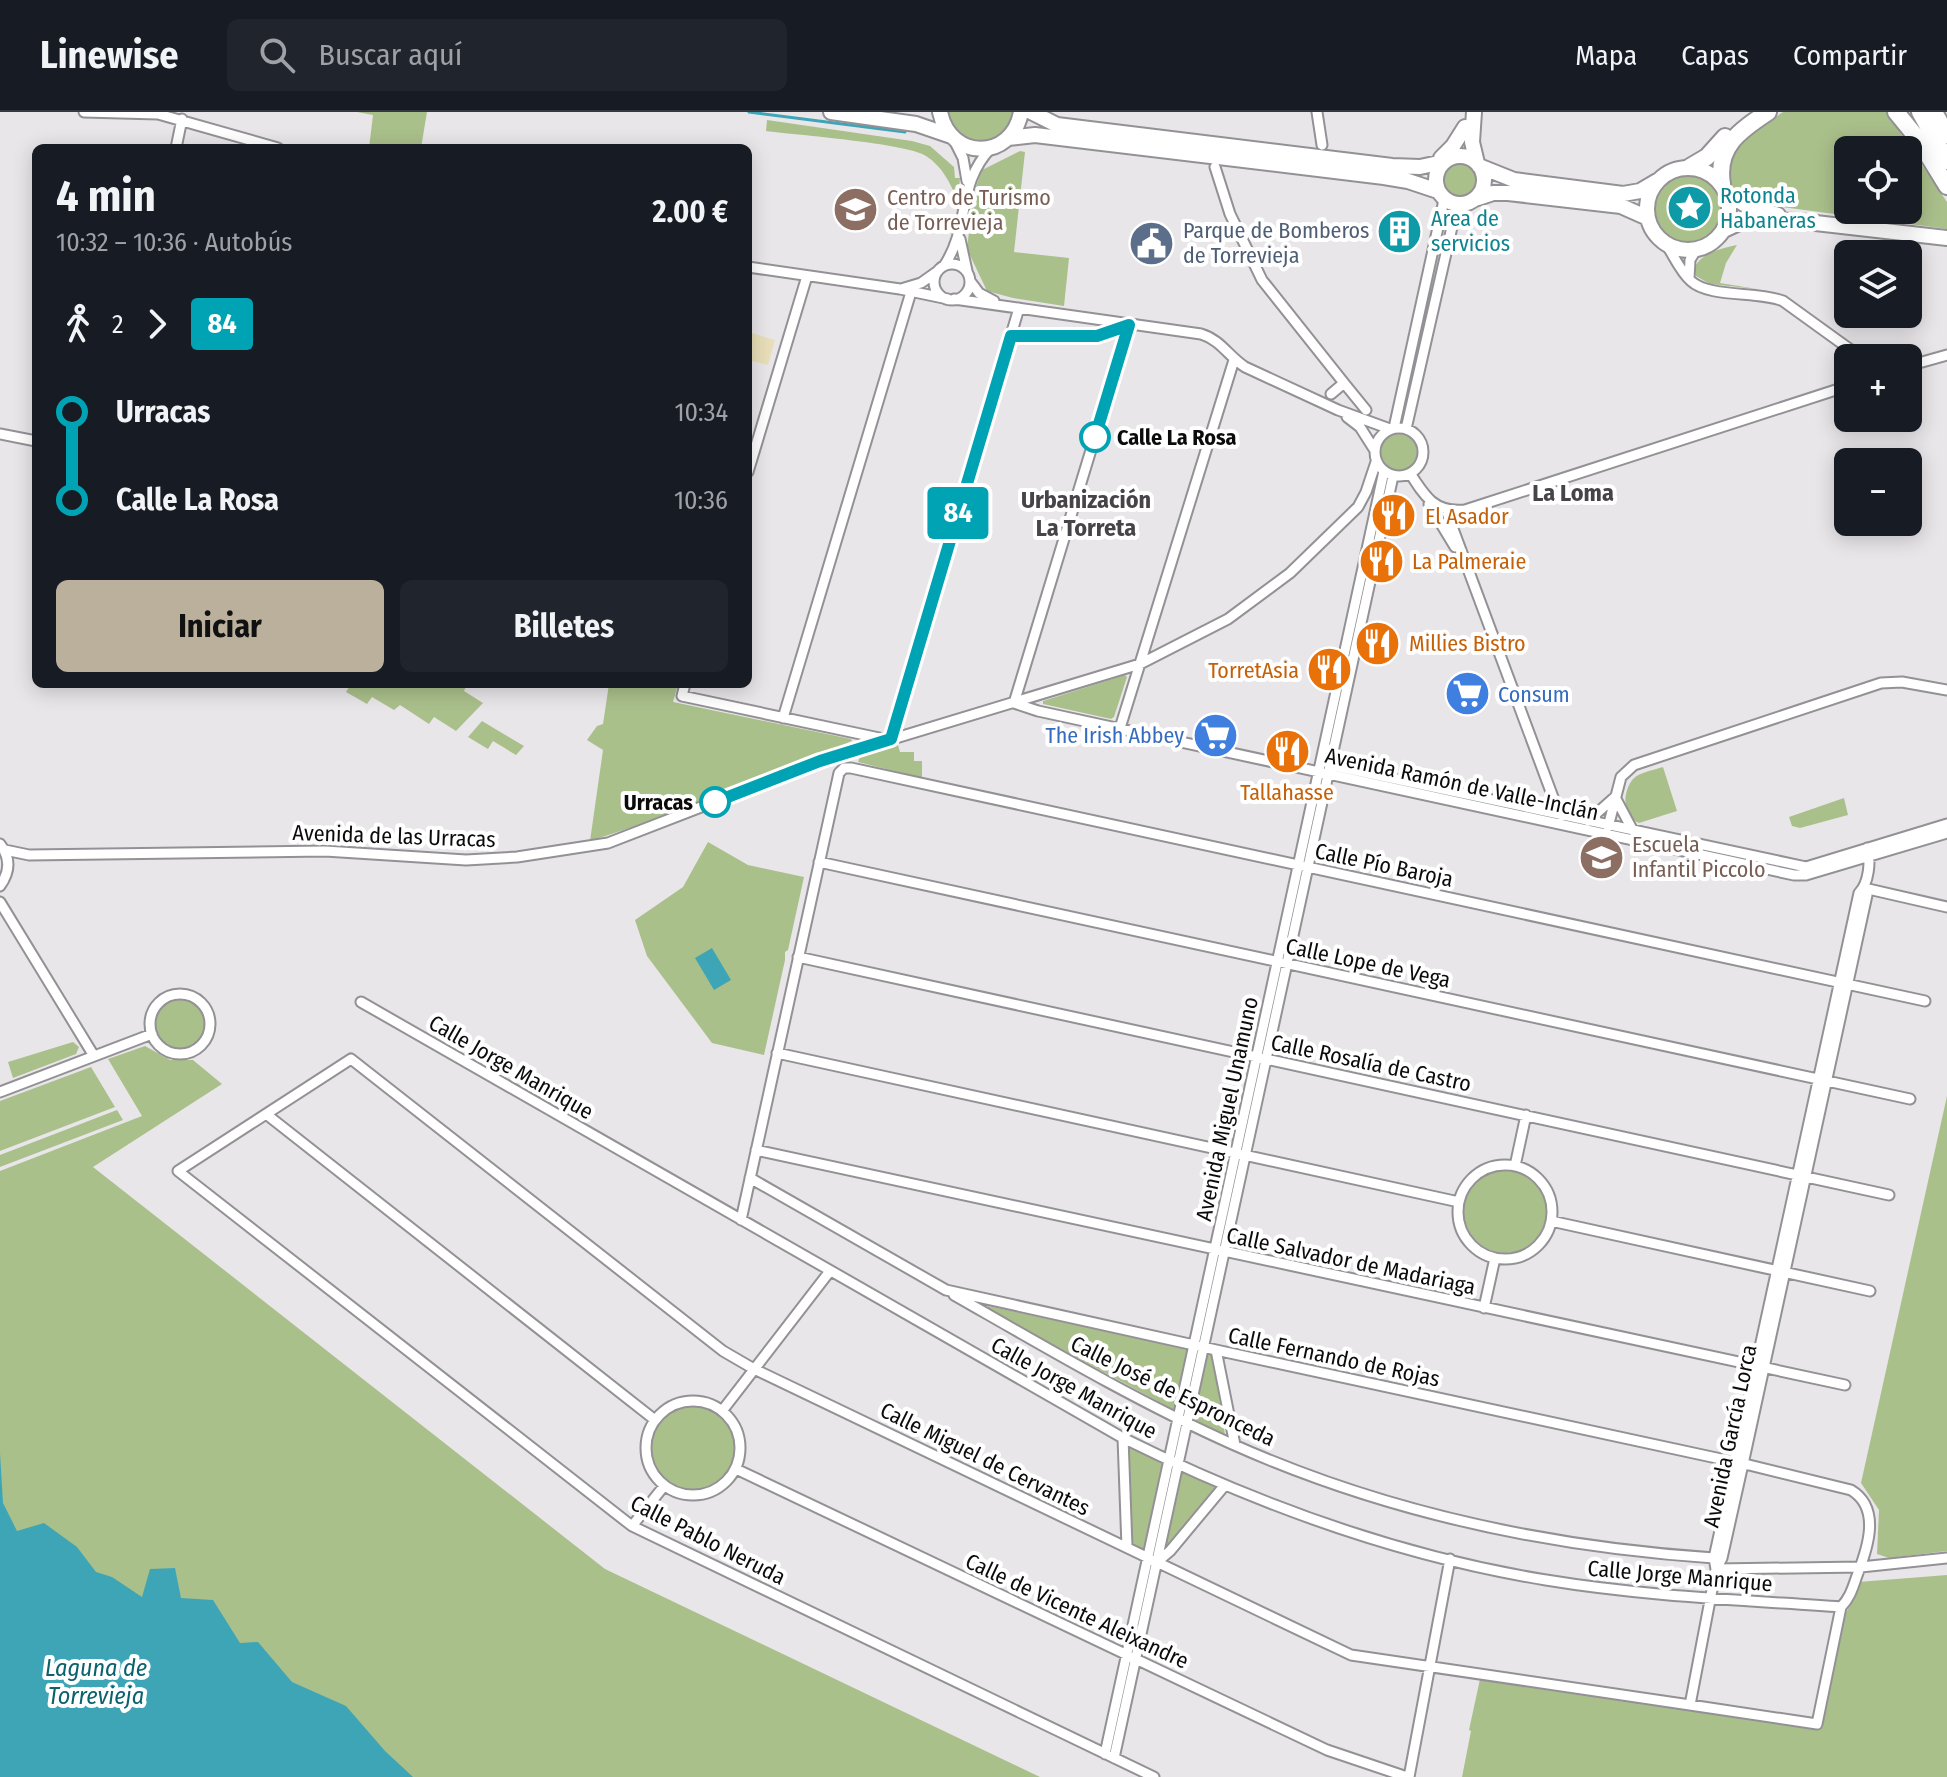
<!DOCTYPE html>
<html lang="es">
<meta charset="utf-8">
<style>
body{margin:0;font-family:"Fira Sans Condensed",sans-serif;background:#20242c;color:#f1f3f6;height:100vh;display:flex;flex-direction:column;font-size:30px;white-space:nowrap}
*{box-sizing:border-box;margin:0}
p{font-size:26px;color:#9ea1a6}
.icon{flex:none;width:44px;height:44px;fill:none;stroke:currentColor;stroke-width:2;stroke-linecap:round;stroke-linejoin:round}
.map{position:relative;flex:1;overflow:hidden}
.side{position:absolute;left:32px;top:32px;width:720px;height:544px;display:flex;flex-direction:column;background:#171b24;border-radius:12px;box-shadow:0 4px 20px #0003}
.side>*{flex:none}
.badge{padding:0 16px;border-radius:6px;font-size:28px;line-height:52px}
.controls{position:absolute;left:1834px;top:24px;display:grid;gap:16px}
.controls a{display:grid;place-items:center;width:88px;height:88px;border-radius:12px;background:#171b24;box-shadow:0 4px 20px #0003;font-size:40px}
.map>.badge{position:absolute;translate:-50% -50%;box-shadow:0 0 0 4px #fff}
.legs{display:flex;align-items:center;gap:12px;height:88px;padding:0 24px;font-size:26px}
.legs p{margin-inline-start:auto}
.overview{display:flex;align-items:center;justify-content:space-between;height:136px;padding:0 24px}
h1{font-size:44px;font-weight:700;line-height:60px}
.action{display:flex;gap:16px;margin-top:auto;padding:16px 24px}
.action a{flex:1;height:92px;border-radius:12px;background:#bab09c;color:#111;font-size:32px;font-weight:700;line-height:92px;text-align:center}
.action a+a{background:#20242c;color:#f1f3f6}
ul{padding:0 24px;list-style:none}
li{display:flex;align-items:center;gap:28px;height:88px;font-size:30px}
li i{display:grid;place-items:center;width:12px;height:100%;margin:0 10px;background:currentColor}
li i::after{content:'';width:20px;height:20px;margin:-10px;border:6px solid;border-radius:50%;background:#171b24}
li p{margin-inline-start:auto}
li:first-child i{background:linear-gradient(#0000 50%,currentColor 0)}
li:last-child i{background:linear-gradient(currentColor 50%,#0000 0)}
header{display:flex;align-items:center;gap:48px;box-sizing:border-box;height:112px;padding:0 40px;background:#171b24;border-bottom:2px solid #363941}
header strong{font-size:38px}
nav{display:flex;gap:44px;margin-inline-start:auto;font-size:28px}
.search{width:560px;height:72px;background:#20242c;display:flex;align-items:center;gap:20px;box-sizing:border-box;padding:0 28px;border-radius:12px;color:#9ea1a6;font-size:30px}
.map>svg:first-child{display:block}
.green{fill:#aac08b;fill-rule:evenodd}
.sand{fill:#e8deb9}
.water{fill:#3ea5b6}
.lines{fill:none;stroke-linecap:round;stroke-linejoin:round}
.stream{stroke:#3ea5b6;stroke-width:3}
.minor-casing{stroke:#939195;stroke-width:13}
.secondary-casing{stroke:#939195;stroke-width:18}
.trunk-casing{stroke:#939195;stroke-width:20}
.minor{stroke:#fff;stroke-width:9}
.secondary{stroke:#fff;stroke-width:14}
.trunk{stroke:#fff;stroke-width:16}
.line-1-casing{stroke:#fff;stroke-width:18}
.line-1{stroke:#00a3b4;stroke-width:12}
.stop-1-dot{fill:#fff;stroke:#00a3b4;stroke-width:4}
.labels{text-anchor:middle;dominant-baseline:central;stroke-width:8;stroke-linejoin:round;paint-order:stroke}
.culture-label{font-size:22px;fill:#0d838f;stroke:#fff;text-anchor:start}
.education-label{font-size:22px;fill:#785e54;stroke:#fff;text-anchor:start}
.service-label{font-size:22px;fill:#4e5e75;stroke:#fff;text-anchor:start}
.stop-label{font-size:22px;font-weight:bold;fill:#0c0b0c;stroke:#fff;text-anchor:start}
.food-label{font-size:22px;fill:#c56008;stroke:#fff;text-anchor:start}
.shop-label{font-size:22px;fill:#366cbe;stroke:#fff;text-anchor:start}
.street-label{font-size:22px;fill:#0c0b0c;stroke:#fff}
.neighbourhood-label{font-size:24px;font-weight:bold;fill:#464448;stroke:#fff}
.water-label{font-size:24px;font-style:italic;fill:#0a626e;stroke:#fff}
</style>
<header>
<strong>Linewise</strong>
<div class="search"><svg class="icon" aria-label="search" viewBox="0 0 24 24"><circle cx="10" cy="10" r="6"/><path d="M15 15l6 6"/></svg>Buscar aquí</div>
<nav><a>Mapa</a><a>Capas</a><a>Compartir</a></nav>
</header>
<div class="map">
<svg width="1947" height="1665" viewBox="0 0 1947 1665">
<rect width="100%" height="100%" fill="#e9e6ea"/>
<!-- green -->
<path class="green" d="M 357,0 L 427,0 L 421,36 L 369,36 L 373,3 Z
M 948,0 L 1014,0 C 1002,40 955,41 948,0 Z
M 1783,0 L 1886,0 L 1947,90 L 1947,117 L 1782,95 C 1759,90 1733,87 1726,60 L 1737,31 ZM 1848,38 L 1908,38 L 1908,98 L 1848,98 Z
M 767,8 L 912,29 L 930,34 L 954,55 L 955,66 L 960,66 L 958,89 C 950,71 943,55 926,44 C 906,31 796,23 766,19 Z
M 1020,39 L 1025,40 L 1014,140 L 1069,146 L 1064,194 L 1013,186 L 987,179 L 967,137 L 973,83 L 982,58 Z
M1441 68a18 18 0 1 1 36 0a18 18 0 1 1-36 0Z
M1655 97a33 33 0 1 1 66 0a33 33 0 1 1-66 0Z
M 1737,133 L 1726,151 L 1720,171 L 1757,177 L 1710,172 L 1696,164 L 1694,157 C 1700,141 1722,136 1737,133 Z
M1381 340a18 18 0 1 1 36 0a18 18 0 1 1-36 0Z
M 1125,563 L 1127,565 L 1114,605 L 1111,607 L 1043,592 L 1043,589 Z
M 351,572 L 467,572 L 464,579 L 483,591 L 456,619 L 434,605 L 429,612 L 400,593 L 394,598 L 372,585 L 367,592 L 346,580 Z
M 609,572 L 678,572 L 673,590 L 851,627 L 852,629 L 654,708 L 590,729 L 603,638 L 587,628 L 597,614 L 603,612 Z
M 482,609 L 524,634 L 516,643 L 493,629 L 488,637 L 468,625 Z
M 898,633 L 900,640 L 914,640 L 914,649 L 922,649 L 922,666 L 858,650 L 861,642 Z
M 1663,655 L 1677,699 L 1639,711 C 1622,705 1622,680 1633,667 C 1640,660 1654,658 1663,655 Z
M 1844,686 L 1848,703 L 1800,716 L 1792,714 L 1789,705 Z
M 708,730 L 748,753 L 804,765 L 788,838 L 785,840 L 785,848 L 764,943 L 712,931 L 647,844 L 635,808 L 683,775 Z
M155 913a25 25 0 1 1 50 0a25 25 0 1 1-50 0Z
M 73,930 L 79,935 L 76,942 L 13,966 L 8,950 Z
M 145,934 L 170,948 L 193,948 L 222,972 L 93,1055 L 605,1457 L 1040,1665 L 0,1665 L 0,1059 L 142,1004 L 108,947 Z
M 91,955 L 115,995 L 0,1039 L 0,989 Z
M 1947,984 L 1947,1439 L 1889,1446 L 1877,1442 L 1879,1398 L 1861,1371 Z
M 117,998 L 123,1008 L 0,1055 L 0,1043 Z
M1464 1100a41 41 0 1 1 82 0a41 41 0 1 1-82 0Z
M 988,1194 L 1188,1237 L 1176,1299 L 987,1197 Z
M 1207,1241 L 1213,1244 L 1225,1323 L 1192,1307 Z
M651 1336a42 42 0 1 1 84 0a42 42 0 1 1-84 0Z
M 1129,1333 L 1164,1350 L 1144,1438 L 1132,1432 Z
M 1184,1359 L 1216,1374 L 1216,1377 L 1165,1435 L 1180,1360 Z
M 1947,1463 L 1947,1665 L 1462,1665 L 1471,1619 L 1469,1618 L 1480,1567 L 1820,1616 L 1843,1506 L 1855,1484 L 1858,1470 Z"/>
<!-- sand -->
<path class="sand" d="M 748,220 L 775,228 L 768,253 L 748,248 Z"/>
<!-- water -->
<path class="water" d="M 712,836 L 731,868 L 714,878 L 695,846 Z
M 0,1341 L 3,1391 L 17,1419 L 44,1411 L 77,1435 L 96,1460 L 112,1465 L 142,1485 L 150,1457 L 175,1456 L 181,1486 L 213,1488 L 240,1531 L 258,1530 L 292,1570 L 346,1594 L 385,1639 L 413,1665 L 0,1665 Z"/>
<g class="lines">
<!-- stream -->
<path class="stream" d="M 749,0 L 905,20"/>
<defs>
<path id="minor" d="M 84,0 L 158,2 L 278,36
M 1317,0 L 1322,33
M 955,30 L 963,46 L 967,69
M 176,36 L 182,7
M 1215,55 L 1230,102 L 1262,168 L 1344,271 L 1331,282
M 960,127 L 967,159
M 1666,132 C 1674,144 1680,159 1691,169 C 1709,186 1759,179 1783,189 L 1862,246
M934 170a18 18 0 1 1 36 0a18 18 0 1 1-36 0Z
M 944,154 C 971,113 956,73 991,36
M 748,155 L 900,177 L 948,187
M 1689,167 L 1690,148 L 1696,138
M 970,169 L 979,181 L 994,189
M 901,177 L 921,171 L 938,159
M 954,187 L 1201,222 C 1221,228 1228,244 1245,255 L 1338,298 L 1390,317
M 1011,224 L 1097,224 L 1129,213
M 1908,254 L 1947,243
M 1344,271 L 1366,298
M 1347,305 L 1360,315 L 1374,337
M1375 340a24 24 0 1 1 48 0a24 24 0 1 1-48 0Z
M 1394,316 L 1444,88
M 1406,317 L 1457,93
M 0,322 L 36,329
M 748,360 L 807,164
M 1410,361 C 1425,385 1435,401 1465,398 L 1848,274
M 1429,392 L 1455,435
M 1446,398 L 1560,704
M 685,572 L 682,584 L 884,627
M 1014,591 L 1038,599 L 1794,763 L 1806,763 L 1947,721
M 1014,591 L 1129,213
M 783,606 L 911,180
M 1120,616 L 1234,248
M 891,627 L 1019,196
M 1330,653 L 1806,755 L 1947,712
M 851,656 L 1925,889
M 1615,685 L 1632,717
M 1588,709 L 1615,685
M 1608,715 L 1621,665 L 1634,653 L 1881,571 L 1902,570 L 1947,578
M 0,732 C 11,746 10,760 0,774
M 5,738 L 29,743 L 325,739 L 466,748 L 517,745 L 608,731 L 820,649 L 1140,552 L 1228,507 L 1290,461 L 1358,395 L 1366,380 L 1376,350
M 819,750 L 1910,987
M 1864,776 L 1947,795
M 0,790 L 94,944
M 798,845 L 1889,1083
M150 912a30 30 0 1 1 60 0a30 30 0 1 1-60 0Z
M 361,890 L 1123,1326 C 1256,1392 1398,1444 1546,1468 C 1643,1484 1742,1488 1841,1495
M 777,941 L 1459,1090
M 0,980 L 152,922
M 266,1002 L 655,1308
M 756,1038 L 1845,1273
M1458 1100a47 47 0 1 1 94 0a47 47 0 1 1-94 0Z
M 1515,1054 L 1526,1003
M 750,1066 L 946,1178 L 1203,1235 L 1216,1238 L 1735,1350 L 1749,1353 L 1851,1378 C 1881,1396 1868,1435 1858,1461 C 1853,1474 1851,1485 1841,1495 L 1817,1612 L 1690,1593 L 1716,1457 L 1722,1446 L 1743,1352 L 1867,783 L 1864,776
M 741,1108 L 839,661 L 844,656 L 851,656
M 1551,1109 L 1870,1179
M 954,1183 C 1045,1235 1136,1289 1232,1332 C 1384,1400 1548,1435 1714,1446 L 1716,1457 L 1861,1455 L 1947,1446
M 1484,1196 L 1495,1146
M 1216,1238 L 1235,1333
M646 1336a47 47 0 1 1 94 0a47 47 0 1 1-94 0Z
M 722,1299 L 830,1159
M 1123,1326 L 1127,1435
M 736,1357 L 1327,1638 L 1407,1665
M 632,1414 L 664,1374
M 1714,1446 L 1859,781 C 1869,771 1871,749 1867,736
M 1157,1450 L 1170,1439 L 1225,1373
M 1105,1642 L 1384,359
M 1114,1646 L 1393,364
M 1154,1665 L 632,1414 L 178,1059 L 351,947 L 723,1239 L 754,1257 L 1351,1543 L 1690,1593
M 1409,1665 L 1450,1447"/>
<path id="secondary" d="M 831,0 L 916,12 L 951,24
M 940,0 C 950,49 1012,49 1021,0
M 1031,0 L 1057,13 L 1392,54 L 1420,55 L 1443,50
M 1474,0 L 1472,30 L 1477,51
M 1008,26 L 1035,23 L 1384,65 L 1408,69 L 1438,79
M1436 68a24 24 0 1 1 48 0a24 24 0 1 1-48 0Z
M 1441,46 L 1453,34 L 1465,15
M 1479,54 L 1514,68 L 1623,82 L 1640,79 L 1657,69
M1647 97a41 41 0 1 1 82 0a41 41 0 1 1-82 0Z
M 1727,81 L 1744,92 L 1778,103
M 1478,86 L 1493,81 L 1508,81 L 1621,94 L 1648,106
M 1724,118 L 1741,110 L 1756,108 L 1798,109 L 1947,126"/>
<path id="trunk" d="M 1896,0 L 1918,27 L 1947,74
M 1920,0 L 1947,49
M 1934,0 L 1947,23
M 1690,55 L 1707,45 L 1725,25
M 1722,72 C 1716,35 1739,19 1768,0"/>
</defs>
<!-- minor casing -->
<use href="#minor" class="minor-casing"/>
<!-- secondary casing -->
<use href="#secondary" class="secondary-casing"/>
<!-- trunk casing -->
<use href="#trunk" class="trunk-casing"/>
<!-- minor -->
<use href="#minor" class="minor"/>
<!-- secondary -->
<use href="#secondary" class="secondary"/>
<!-- trunk -->
<use href="#trunk" class="trunk"/>
</g>
<g class="lines">
<defs>
<path id="line-1" d="M 715,690 L 820,649 L 891,627 L 1011,224 L 1097,224 L 1129,213 L 1095,325"/>
</defs>
<!-- line-1 casing -->
<use href="#line-1" class="line-1-casing"/>
<!-- line-1 -->
<use href="#line-1" class="line-1"/>
</g>
<!-- icons -->
<defs>
<symbol id="sight-disc" viewBox="-11 -11 22 22"><circle r="9.5" fill="#0f9aa8" stroke="#fff"/><path d="M0-6L1.8-2.2L6-1.7L2.9 1.2L3.7 5.4L0 3.3L-3.7 5.4L-2.9 1.2L-6-1.7L-1.8-2.2Z" fill="#fff"/></symbol>
<symbol id="university-disc" viewBox="-11 -11 22 22"><circle r="9.5" fill="#8d6e63" stroke="#fff"/><path d="M0-5L7-2L0 1L-7-2ZM-4 1L0 2.5L4 1V4Q0 6-4 4Z" fill="#fff"/></symbol>
<symbol id="building-disc" viewBox="-11 -11 22 22"><circle r="9.5" fill="#0f9aa8" stroke="#fff"/><path d="M-4-6H4V6H1V3H-1V6H-4ZM-2.5-4.3h1.7v1.8h-1.7ZM.8-4.3h1.7v1.8H.8ZM-2.5-1h1.7V.8h-1.7ZM.8-1h1.7V.8H.8Z" fill="#fff"/></symbol>
<symbol id="civic-disc" viewBox="-11 -11 22 22"><circle r="9.5" fill="#5c6f8a" stroke="#fff"/><path d="M-.6-6.5H3V-4.5H.6V-3L4-1V1h2V6H-6V1h2V-1L-.6-3ZM-1.2 2.5V6h2.4V2.5Z" fill="#fff"/></symbol>
<symbol id="restaurant-disc" viewBox="-11 -11 22 22"><circle r="9.5" fill="#e8710a" stroke="#fff"/><path d="M-5-6h1v4h1v-4h1v4h1v-4h1v5L-1.5 .5V6h-2V.5L-5-1ZM5-6V6H3V1.5H1.5Q1.5-4 5-6Z" fill="#fff"/></symbol>
<symbol id="supermarket-disc" viewBox="-11 -11 22 22"><circle r="9.5" fill="#3f7fe0" stroke="#fff"/><path d="M-6-5.5h2.5l.6 2H6L4.5 2H-2.5L-4.4-4H-6ZM-1.5 3.2a1.3 1.3 0 1 0 .1 0ZM3 3.2a1.3 1.3 0 1 0 .1 0Z" fill="#fff"/></symbol>
<symbol id="school-disc" viewBox="-11 -11 22 22"><circle r="9.5" fill="#8d6e63" stroke="#fff"/><path d="M0-5L7-2L0 1L-7-2ZM-4 1L0 2.5L4 1V4Q0 6-4 4Z" fill="#fff"/></symbol>
</defs>
<g fill-rule="evenodd">
<use href="#sight-disc" x="1664" y="70" width="51" height="51"/>
<use href="#university-disc" x="830" y="72" width="51" height="51"/>
<use href="#building-disc" x="1374" y="94" width="51" height="51"/>
<use href="#civic-disc" x="1126" y="106" width="51" height="51"/>
<use href="#restaurant-disc" x="1368" y="378" width="51" height="51"/>
<use href="#restaurant-disc" x="1356" y="424" width="51" height="51"/>
<use href="#restaurant-disc" x="1352" y="506" width="51" height="51"/>
<use href="#restaurant-disc" x="1304" y="532" width="51" height="51"/>
<use href="#supermarket-disc" x="1442" y="556" width="51" height="51"/>
<use href="#supermarket-disc" x="1190" y="598" width="51" height="51"/>
<use href="#restaurant-disc" x="1262" y="614" width="51" height="51"/>
<use href="#school-disc" x="1576" y="720" width="51" height="51"/>
</g>
<!-- markers -->
<g class="stop-1-dot">
<circle cx="1095" cy="325" r="14"/>
<circle cx="715" cy="690" r="14"/>
</g>
<g class="labels">
<!-- culture labels -->
<g class="culture-label">
<text x="1720" y="83">Rotonda<tspan x="1720" dy="25">Habaneras</tspan></text>
<text x="1431" y="106">Area de<tspan x="1431" dy="25">servicios</tspan></text>
</g>
<!-- education labels -->
<g class="education-label">
<text x="887" y="85">Centro de Turismo<tspan x="887" dy="25">de Torrevieja</tspan></text>
<text x="1632" y="732">Escuela<tspan x="1632" dy="25">Infantil Piccolo</tspan></text>
</g>
<!-- service labels -->
<g class="service-label">
<text x="1183" y="118">Parque de Bomberos<tspan x="1183" dy="25">de Torrevieja</tspan></text>
</g>
<!-- stop labels -->
<g class="stop-label">
<text x="1117" y="325">Calle La Rosa</text>
<text x="693" y="690" text-anchor="end">Urracas</text>
</g>
<!-- food labels -->
<g class="food-label">
<text x="1425" y="404">El Asador</text>
<text x="1412" y="449">La Palmeraie</text>
<text x="1409" y="531">Millies Bistro</text>
<text x="1299" y="558" text-anchor="end">TorretAsia</text>
<text x="1287" y="680" text-anchor="middle">Tallahasse</text>
</g>
<!-- shop labels -->
<g class="shop-label">
<text x="1498" y="582">Consum</text>
<text x="1184" y="623" text-anchor="end">The Irish Abbey</text>
</g>
<!-- street labels -->
<g class="street-label">
<text transform="translate(1462 672) rotate(12)">Avenida Ramón de Valle-Inclán</text>
<text transform="translate(394 724) rotate(2)">Avenida de las Urracas</text>
<text transform="translate(1384 753) rotate(12)">Calle Pío Baroja</text>
<text transform="translate(1368 851) rotate(12)">Calle Lope de Vega</text>
<text transform="translate(1371 951) rotate(12)">Calle Rosalía de Castro</text>
<text transform="translate(511 955) rotate(30)">Calle Jorge Manrique</text>
<text transform="translate(1227 997) rotate(-78)">Avenida Miguel Unamuno</text>
<text transform="translate(1351 1149) rotate(12)">Calle Salvador de Madariaga</text>
<text transform="translate(1334 1245) rotate(12)">Calle Fernando de Rojas</text>
<text transform="translate(1074 1276) rotate(29)">Calle Jorge Manrique</text>
<text transform="translate(1173 1279) rotate(26)">Calle José de Espronceda</text>
<text transform="translate(1730 1324) rotate(-78)">Avenida García Lorca</text>
<text transform="translate(985 1347) rotate(26)">Calle Miguel de Cervantes</text>
<text transform="translate(708 1428) rotate(27)">Calle Pablo Neruda</text>
<text transform="translate(1680 1464) rotate(5)">Calle Jorge Manrique</text>
<text transform="translate(1077 1499) rotate(25)">Calle de Vicente Aleixandre</text>
</g>
<!-- neighbourhood labels -->
<g class="neighbourhood-label">
<text x="1573" y="381">La Loma</text>
<text x="1086" y="388">Urbanización<tspan x="1086" dy="28">La Torreta</tspan></text>
</g>
<!-- water labels -->
<g class="water-label">
<text x="96" y="1556">Laguna de<tspan x="96" dy="28">Torrevieja</tspan></text>
</g>
</g>
</svg>
<div class="controls">
<a><svg class="icon" aria-label="locate" viewBox="0 0 24 24"><circle cx="12" cy="12" r="6"/><path d="M12 2v4M12 18v4M2 12h4M18 12h4"/></svg></a>
<a><svg class="icon" aria-label="layers" viewBox="0 0 24 24"><path d="M12 4l9 5-9 5-9-5zM3 14l9 5 9-5"/></svg></a>
<a>+</a>
<a>−</a>
</div>
<b class="badge" style="left:958px;top:401px;background:#00a3b4;color:#fff">84</b>
<section class="side">
<div class="overview"><div><h1>4 min</h1><p>10:32 – 10:36 · Autobús</p></div><b>2.00 €</b></div>
<div class="legs"><svg class="icon" aria-label="walk" viewBox="0 0 24 24"><circle cx="13" cy="4" r="2"/><path d="M13 8l-2 6 4 7M11 14l-3 7M7 12l3-4h3l4 4"/></svg>2<svg class="icon" aria-label="forward" viewBox="0 0 24 24"><path d="M9 5l7 7-7 7"/></svg><b class="badge" style="background:#00a3b4;color:#fff">84</b></div>
<ul>
<li><i style="color:#00a3b4"></i><b>Urracas</b><p>10:34</p></li>
<li><i style="color:#00a3b4"></i><b>Calle La Rosa</b><p>10:36</p></li>
</ul>
<div class="action"><a>Iniciar</a><a>Billetes</a></div>
</section>
</div>
